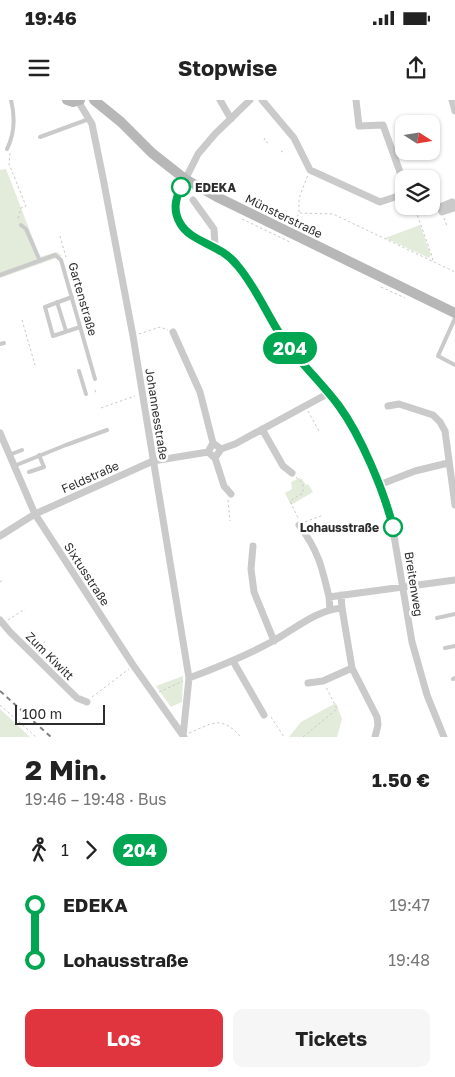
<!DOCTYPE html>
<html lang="de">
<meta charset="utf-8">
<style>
body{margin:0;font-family:"Golos Text",sans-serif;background:#f6f6f6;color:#222;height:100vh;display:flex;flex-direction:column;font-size:19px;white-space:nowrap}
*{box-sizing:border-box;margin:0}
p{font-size:16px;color:#767676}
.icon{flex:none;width:28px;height:28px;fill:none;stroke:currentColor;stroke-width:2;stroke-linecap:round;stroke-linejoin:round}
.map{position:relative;height:637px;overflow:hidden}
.side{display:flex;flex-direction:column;background:#fff;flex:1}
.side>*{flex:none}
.badge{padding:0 10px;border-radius:16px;font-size:18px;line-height:32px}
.needle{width:32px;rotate:102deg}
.tools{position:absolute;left:395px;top:15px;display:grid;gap:10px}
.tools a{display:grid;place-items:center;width:45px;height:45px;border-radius:10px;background:#fff;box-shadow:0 1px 4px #0004;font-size:25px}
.scale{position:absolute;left:15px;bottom:12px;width:90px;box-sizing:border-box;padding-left:5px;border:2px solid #2d2d2d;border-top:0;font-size:14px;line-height:18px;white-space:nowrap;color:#2d2d2d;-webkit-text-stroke:4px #fff;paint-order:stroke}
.map>.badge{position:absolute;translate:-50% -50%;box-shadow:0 0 0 2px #fff}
.legs{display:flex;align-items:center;gap:8px;height:55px;padding:0 25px;font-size:16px}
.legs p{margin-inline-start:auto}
.head{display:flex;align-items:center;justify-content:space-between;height:85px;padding:0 25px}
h1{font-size:28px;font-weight:700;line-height:38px}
.cta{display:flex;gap:10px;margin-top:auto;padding:10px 25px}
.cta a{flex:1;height:58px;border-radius:10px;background:#e0343e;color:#fff;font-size:20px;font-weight:700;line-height:58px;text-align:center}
.cta a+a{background:#f6f6f6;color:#222}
ul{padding:0 25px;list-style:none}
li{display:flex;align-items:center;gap:18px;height:55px;font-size:19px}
li i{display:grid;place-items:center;width:8px;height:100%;margin:0 6px;background:currentColor}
li i::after{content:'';width:12px;height:12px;margin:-6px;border:4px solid;border-radius:50%;background:#fff}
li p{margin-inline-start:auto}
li:first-child i{background:linear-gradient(#0000 50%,currentColor 0)}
li:last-child i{background:linear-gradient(currentColor 50%,#0000 0)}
.status{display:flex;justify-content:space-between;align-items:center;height:35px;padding:0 25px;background:#fff;direction:ltr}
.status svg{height:14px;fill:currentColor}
header{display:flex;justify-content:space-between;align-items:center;height:65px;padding:0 25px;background:#fff;font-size:22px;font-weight:700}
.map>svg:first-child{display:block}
.green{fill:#e3ebdb}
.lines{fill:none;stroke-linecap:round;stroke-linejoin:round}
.path{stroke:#cacaca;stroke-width:1;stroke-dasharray:2.5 2.5;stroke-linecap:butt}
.service{stroke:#cacaca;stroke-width:4}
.minor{stroke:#cacaca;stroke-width:7}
.secondary{stroke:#b7b7b7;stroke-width:10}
.rail{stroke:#828282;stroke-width:2;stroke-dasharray:5 4;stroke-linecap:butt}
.line-1-casing{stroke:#fff;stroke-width:11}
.line-1{stroke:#00a651;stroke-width:8}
.stop-1-dot{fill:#fff;stroke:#00a651;stroke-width:2.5}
.labels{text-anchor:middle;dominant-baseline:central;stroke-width:5;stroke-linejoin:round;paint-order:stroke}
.stop-label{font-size:12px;font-weight:bold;fill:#2d2d2d;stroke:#fff;text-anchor:start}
.street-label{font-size:12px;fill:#2d2d2d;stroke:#fff}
</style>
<div class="status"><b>19:46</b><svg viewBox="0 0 49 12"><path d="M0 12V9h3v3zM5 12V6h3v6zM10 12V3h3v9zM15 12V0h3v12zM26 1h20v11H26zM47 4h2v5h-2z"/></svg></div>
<header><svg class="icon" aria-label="menu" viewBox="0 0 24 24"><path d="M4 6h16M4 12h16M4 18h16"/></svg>Stopwise<svg class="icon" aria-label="share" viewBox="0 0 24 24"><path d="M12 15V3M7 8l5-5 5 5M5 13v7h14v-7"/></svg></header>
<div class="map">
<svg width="455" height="637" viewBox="0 0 455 637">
<rect width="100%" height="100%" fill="#fff"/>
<!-- green -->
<path class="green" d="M 6,69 L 40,157 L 57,152 L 62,156 L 0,178 L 0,70 Z
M 420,125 L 431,155 L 429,158 L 385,138 Z
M 299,378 L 302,379 L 306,385 L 308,384 L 313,392 L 291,405 L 285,393 L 292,389 L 291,382 Z
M 183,576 L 182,602 L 171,607 L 156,586 Z
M 336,603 L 342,619 L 337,637 L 289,637 L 301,622 Z
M 0,609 L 30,637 L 0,637 Z"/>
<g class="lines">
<!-- path -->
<path class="path" d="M 265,38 L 264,40 L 268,43
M 281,51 L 283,52
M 10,53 L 9,64 L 26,106 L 21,108 L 18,118 L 19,121
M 414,106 L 432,156 L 433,162
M 299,112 L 299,98 L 308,75
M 418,114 L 433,109
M 444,118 L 447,126
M 242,119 L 290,142
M 293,126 L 299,113 L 333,114 L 455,172
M 60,136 L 66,157
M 381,187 L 405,198
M 22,220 L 35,265
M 139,234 L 160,227 L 168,230
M 95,290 L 96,293
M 101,308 L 135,296
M 308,311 L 320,333
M 296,377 L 303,384 L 303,393 L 290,401 L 298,418
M 228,400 L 230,421
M 305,422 L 323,415
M 0,482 L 4,479
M 8,520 L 25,509
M 35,549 L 45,542
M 159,592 L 183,581
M 92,597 L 129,569
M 0,605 L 36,637
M 271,617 L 284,637
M 189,633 C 213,623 221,615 241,637
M 303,637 L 337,609 L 326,587"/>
<!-- service -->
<path class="service" d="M 40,37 L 89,19
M 7,49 C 15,33 15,16 11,0
M 21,125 L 26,129 L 40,161
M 0,175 L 55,155 L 61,160 L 95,279
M 72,197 L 45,207 L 53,236 L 80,227
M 57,202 L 66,231
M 455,218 L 438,256 L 455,265
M 0,244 L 4,243
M 79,271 L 86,294
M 9,355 L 22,350
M 14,366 L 66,345 L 107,330
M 29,372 L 44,367 L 39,355
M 437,518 L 455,514
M 445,548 L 455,546
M 453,579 L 455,578"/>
<!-- minor -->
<path class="minor" d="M 220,0 L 231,19
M 250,0 L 215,34 L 198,54 L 176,98 L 175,111 L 181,125 L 190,135 L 229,155 L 239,166 L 283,239 L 341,308 L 358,338 L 379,385 L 391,418 L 412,542 L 427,595 L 444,637
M 262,0 L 294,38 L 310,70 L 380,102 L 404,94
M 356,0 L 359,26 L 383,25 L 404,83
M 452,0 L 455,11
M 78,1 L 92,24 L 103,78 L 133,236 L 189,578 L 183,636
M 193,100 L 214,129 L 215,146
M 452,102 L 454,108 L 442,112 L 440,107 Z
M 173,232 L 200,292 L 213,343
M 388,306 L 399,304 L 433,315 L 440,322 L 445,331 L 455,405
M 262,329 L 283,366 L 292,373
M 0,333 L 35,414 L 133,565 L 184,637
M 221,349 L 235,344 L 329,293
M 215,358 L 224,386 L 231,394
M 379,385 L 415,371 L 448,363
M 299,425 C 318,450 322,467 329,497
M 0,436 L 35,414 L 153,361 L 208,352 L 215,358 L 221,349 L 213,343 L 208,352
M 253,446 L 251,469 L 254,492 L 274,541
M 342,508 L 352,568 L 377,617 L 378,625 L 375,637
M 330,509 L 329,497 L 455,480
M 0,520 L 10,532 L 77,598 L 87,602
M 233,561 L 264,615
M 189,578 C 218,567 246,556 273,541 C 295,529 316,510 342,508 L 341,495
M 308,583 L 323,581 L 352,568"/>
<!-- secondary -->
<path class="secondary" d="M 67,0 L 73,2 L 80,0
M 94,0 L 121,22 L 152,53 L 185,79 L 217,97 L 455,213"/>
<!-- rail -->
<path class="rail" d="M 0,591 L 51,637"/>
</g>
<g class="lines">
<defs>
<path id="line-1" d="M 181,87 C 175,100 173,111 180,123 C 191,143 221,144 237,165 C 256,187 267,215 283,239 C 300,263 322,283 339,306 C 361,336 384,391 393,427"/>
</defs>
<!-- line-1 casing -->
<use href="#line-1" class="line-1-casing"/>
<!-- line-1 -->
<use href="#line-1" class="line-1"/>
</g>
<!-- markers -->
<g class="stop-1-dot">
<circle cx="181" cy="87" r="9"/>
<circle cx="393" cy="427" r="9"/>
</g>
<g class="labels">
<!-- stop labels -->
<g class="stop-label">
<text x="195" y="87">EDEKA</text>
<text x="379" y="427" text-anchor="end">Lohausstraße</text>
</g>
<!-- street labels -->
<g class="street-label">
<text transform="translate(284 116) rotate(26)">Münsterstraße</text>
<text transform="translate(83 199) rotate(74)">Gartenstraße</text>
<text transform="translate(157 314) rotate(81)">Johannesstraße</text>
<text transform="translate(90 377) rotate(-24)">Feldstraße</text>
<text transform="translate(87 474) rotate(57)">Sixtusstraße</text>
<text transform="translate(414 484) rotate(81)">Breitenweg</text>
<text transform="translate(50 556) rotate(45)">Zum Kiwitt</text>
</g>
</g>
</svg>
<div class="tools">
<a><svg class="needle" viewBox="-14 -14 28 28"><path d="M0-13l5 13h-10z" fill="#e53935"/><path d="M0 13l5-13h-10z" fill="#767676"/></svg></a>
<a><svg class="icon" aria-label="layers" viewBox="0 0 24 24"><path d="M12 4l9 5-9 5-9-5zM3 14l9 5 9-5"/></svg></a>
</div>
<div class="scale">100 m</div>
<b class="badge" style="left:290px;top:248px;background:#00a651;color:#fff">204</b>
</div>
<section class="side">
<div class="head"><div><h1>2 Min.</h1><p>19:46 – 19:48 · Bus</p></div><b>1.50 €</b></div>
<div class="legs"><svg class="icon" aria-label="walk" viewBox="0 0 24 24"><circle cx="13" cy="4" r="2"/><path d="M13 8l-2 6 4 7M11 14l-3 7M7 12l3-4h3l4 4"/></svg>1<svg class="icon" aria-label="forward" viewBox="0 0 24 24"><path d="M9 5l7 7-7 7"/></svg><b class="badge" style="background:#00a651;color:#fff">204</b></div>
<ul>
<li><i style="color:#00a651"></i><b>EDEKA</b><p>19:47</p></li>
<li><i style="color:#00a651"></i><b>Lohausstraße</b><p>19:48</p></li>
</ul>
<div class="cta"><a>Los</a><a>Tickets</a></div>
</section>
